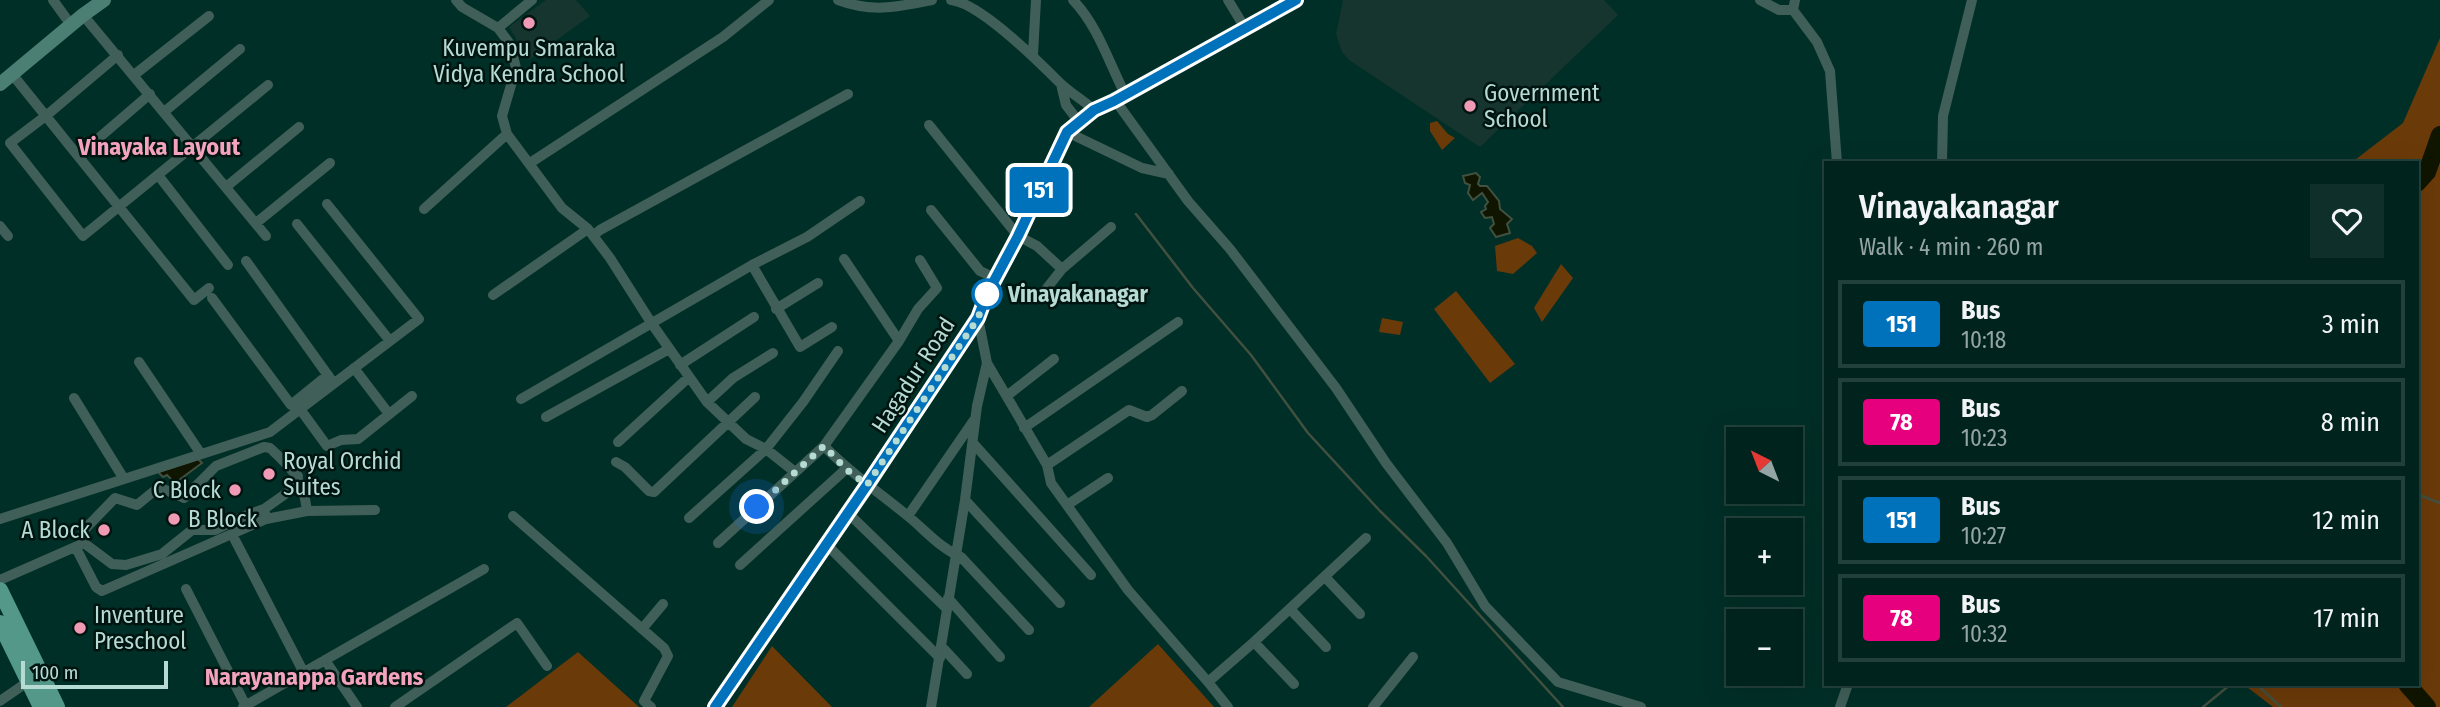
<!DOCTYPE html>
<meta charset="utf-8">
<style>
body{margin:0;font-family:"Fira Sans Condensed",sans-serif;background:#0e2f2a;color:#f1f3f6;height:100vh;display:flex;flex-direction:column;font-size:26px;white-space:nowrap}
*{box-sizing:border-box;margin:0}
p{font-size:23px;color:#95a4a4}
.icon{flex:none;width:38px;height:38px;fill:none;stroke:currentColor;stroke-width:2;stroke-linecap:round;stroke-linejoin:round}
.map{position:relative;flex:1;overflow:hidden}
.drawer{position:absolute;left:1824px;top:161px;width:595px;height:525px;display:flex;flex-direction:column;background:#00231d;border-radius:0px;box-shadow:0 7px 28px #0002,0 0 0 2px #22403b}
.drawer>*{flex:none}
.badge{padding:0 14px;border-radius:5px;font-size:24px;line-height:46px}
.needle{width:46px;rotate:318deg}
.tools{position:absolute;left:1726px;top:427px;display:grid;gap:14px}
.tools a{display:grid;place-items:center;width:77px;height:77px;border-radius:0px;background:#00231d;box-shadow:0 7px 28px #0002,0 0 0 2px #22403b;font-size:35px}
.scale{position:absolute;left:21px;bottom:18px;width:147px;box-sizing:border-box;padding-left:7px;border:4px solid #b5dbd2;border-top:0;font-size:19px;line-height:24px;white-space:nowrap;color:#b5dbd2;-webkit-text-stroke:5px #001410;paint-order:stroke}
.you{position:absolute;width:35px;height:35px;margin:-18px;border:5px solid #fff;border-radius:50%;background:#1a73e8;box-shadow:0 0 0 10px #1a73e833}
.map>.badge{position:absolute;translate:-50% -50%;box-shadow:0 0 0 4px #fff}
.round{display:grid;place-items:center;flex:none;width:74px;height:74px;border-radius:0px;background:#0e2f2a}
.overview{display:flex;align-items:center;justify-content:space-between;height:119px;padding:0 35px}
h1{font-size:33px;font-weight:600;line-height:52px}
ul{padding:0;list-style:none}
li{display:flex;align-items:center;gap:21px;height:88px;margin:0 14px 10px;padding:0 21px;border:4px solid #22403b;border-radius:0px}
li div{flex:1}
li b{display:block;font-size:26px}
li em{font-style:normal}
li .badge{min-width:77px;font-weight:700;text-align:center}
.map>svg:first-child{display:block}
.built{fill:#16352f}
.green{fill:#6b3a09}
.water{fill:#101500;stroke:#42503f;stroke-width:2}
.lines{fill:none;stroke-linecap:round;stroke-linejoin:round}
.stream{stroke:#42503f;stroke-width:2.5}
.river{stroke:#101500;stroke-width:18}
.street{stroke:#405f58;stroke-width:10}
.secondary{stroke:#4c7f74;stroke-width:14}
.primary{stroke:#549889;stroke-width:16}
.line-casing{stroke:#fff;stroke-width:16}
.line{stroke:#0072bc;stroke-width:10}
.walk{stroke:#b5dbd2;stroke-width:7;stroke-dasharray:0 12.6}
.poi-dot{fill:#f09ab6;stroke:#001410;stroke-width:2.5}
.stop-dot{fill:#fff;stroke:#0072bc;stroke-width:3.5}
.labels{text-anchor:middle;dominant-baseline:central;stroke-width:5;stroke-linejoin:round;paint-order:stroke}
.poi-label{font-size:23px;fill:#b5dbd2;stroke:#001410;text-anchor:start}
.stop-label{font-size:23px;font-weight:bold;fill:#b5dbd2;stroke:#001410;text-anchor:start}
.street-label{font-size:23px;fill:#b5dbd2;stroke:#001410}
.neighbourhood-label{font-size:24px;font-weight:bold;fill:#f3a3bd;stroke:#001410}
</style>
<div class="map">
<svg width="2440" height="707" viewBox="0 0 2440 707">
<rect width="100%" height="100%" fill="#002f27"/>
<!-- built -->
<path class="built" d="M 546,0 L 576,0 L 590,16 L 529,60 L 509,27 Z
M 1343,0 L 1604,0 L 1618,15 L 1480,147 L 1349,60 L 1342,52 L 1336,34 Z"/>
<!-- green -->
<path class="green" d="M 2440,38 L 2440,707 L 2273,707 L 2243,684 L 2417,684 L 2417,163 L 2351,163 L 2403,123 Z
M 1437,121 L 1448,134 L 1455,138 L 1442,150 L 1430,131 L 1430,123 Z
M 1518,238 L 1532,246 L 1537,253 L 1513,274 L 1497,271 L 1495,246 Z
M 1561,264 L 1573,278 L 1542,322 L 1534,308 Z
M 1456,291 L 1515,364 L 1490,383 L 1434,309 Z
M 1382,318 L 1403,322 L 1400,335 L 1379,332 Z
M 1158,644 L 1214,707 L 1089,707 Z
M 772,646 L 832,707 L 732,707 Z
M 578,652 L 639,707 L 506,707 Z"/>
<!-- water -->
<path class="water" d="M 1476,173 L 1480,177 L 1478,184 L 1480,186 L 1487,186 L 1499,201 L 1500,209 L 1512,219 L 1507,224 L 1510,233 L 1496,237 L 1490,228 L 1494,224 L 1492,217 L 1485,218 L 1481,212 L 1486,209 L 1485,206 L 1488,202 L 1482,193 L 1473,200 L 1468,193 L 1470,185 L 1465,183 L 1463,176 Z
M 198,459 L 202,463 L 175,483 L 167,475 L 163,477 L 158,472 Z"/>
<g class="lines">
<!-- stream -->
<path class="stream" d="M 1136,214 L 1193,288 L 1251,355 L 1308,433 L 1380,511 L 1426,556 L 1563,707
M 2417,494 L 2440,503
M 2256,684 L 2281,707
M 2203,707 L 2231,684"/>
<!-- river -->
<path class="river" d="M 2417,183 L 2427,172 L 2440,135
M 2407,684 L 2427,707"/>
<!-- street -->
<path class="street" d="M 53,0 L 71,25
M 456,0 L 462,7 L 498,28 L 510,44 L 516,68 L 502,116 L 507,134 L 562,208 L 588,229 L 610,258 L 652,324 L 707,402 L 746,439 L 766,449 L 795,472
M 838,0 C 873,13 897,7 932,0
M 951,0 C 980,3 1038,61 1059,82 C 1069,92 1083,100 1094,110
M 1073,0 C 1098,26 1109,63 1125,94
M 1228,0 L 1245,28
M 1760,0 L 1779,10 L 1793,10
M 1795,0 L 1793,10 L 1817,42 L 1830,71 L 1837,163
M 83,15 L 266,236
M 498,28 L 532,0
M 1033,54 L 1036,0
M 118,55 L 47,115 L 10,143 L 83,236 L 268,85
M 12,74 L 194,300 L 209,288
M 134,75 L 209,16
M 1061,84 L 1066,105 L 1079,122
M 1115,100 L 1188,201 L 1230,249 L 1336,388 L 1386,463 L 1447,543 L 1485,606 L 1558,682 L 1641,707
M 164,112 L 240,49
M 929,125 L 1018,236 L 1037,246 L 1062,269 L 1111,227
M 1067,132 L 1142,168 L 1169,174
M 79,155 L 150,94
M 530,163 L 723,37 L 769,0
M 1942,163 L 1943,116 L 1972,0
M 158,175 L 228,265
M 226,187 L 299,127
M 424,209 L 507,134
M 931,210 L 980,271 L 995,278
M 256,223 L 330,163
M 297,224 L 390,341
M 0,226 L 8,236
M 593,236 L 600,230 L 848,94
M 844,259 L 899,341
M 246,261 L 332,381
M 752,265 L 800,347 L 832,327
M 1043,293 L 1062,269
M 493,295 L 588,229
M 212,298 L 291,405 L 328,375
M 776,309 L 818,283
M 139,362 L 201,454
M 987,363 L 1047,465 L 1129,410 L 1147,417 L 1152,415 L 1182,391
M 680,365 L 754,317
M 354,368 L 389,414
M 1008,395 L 1054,359
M 74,398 L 124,479
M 521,399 L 752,265 L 807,237 L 860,201
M 707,402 L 733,378 L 773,353
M 300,409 L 327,446 L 341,440 L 358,439 L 412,396
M 546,417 L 669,349
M 1024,428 L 1178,322
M 618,442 L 689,377
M 973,443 L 1091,575
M 824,446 C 850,473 880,493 909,517 C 926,531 940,548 961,557 L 1029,630
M 616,462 L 625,467 L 649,491 L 654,492 L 755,397
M 1047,465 L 1051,483 L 1128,590 L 1208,682 L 1254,642 L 1366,538
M 965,500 L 1060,603
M 1067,505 L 1108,478
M 848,513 L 947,609
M 513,516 L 664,648 L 668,656 L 644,701 L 651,707
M 908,516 L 974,420
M 266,517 L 264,509 L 291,490 L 298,476
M 689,518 L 766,449 L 803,402 L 838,351
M 0,519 L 270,432 L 419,319 L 327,204
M 235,540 L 304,673
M 84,543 L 112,564 L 126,565 L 162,554 L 192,530 L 215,530 L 242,517 L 264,509
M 718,543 L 824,446 L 899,341 L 918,309 L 937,288 L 920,260
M 826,544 L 940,658
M 76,548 L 96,587 L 102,591 L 266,519 L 307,511 L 375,510
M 740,565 L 846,469
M 1325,577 L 1360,614
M 0,580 L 84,543 L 83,532 L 85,529 L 115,498 L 137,505 L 159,487 L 184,498 L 216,466 L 264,447 L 270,448 C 293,470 303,478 307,511
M 186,589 L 246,706
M 948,598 L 1000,657
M 1290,609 L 1326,647
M 642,629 L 663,604
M 1254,642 L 1294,684
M 941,646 L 967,674
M 325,660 L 357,707
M 1208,682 L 1228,707
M 0,701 L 29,681
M 243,707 L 484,569
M 395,707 L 517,623 L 547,666
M 931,707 L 965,500 L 977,406 L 987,363 L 978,318
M 1373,707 L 1413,657
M 1840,707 L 1848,684"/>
<!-- secondary -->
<path class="secondary" d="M 0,84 L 83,15 L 104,0
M 715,707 L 868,486 L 978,318 L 987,294 L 1018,236 L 1067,132 L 1094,110 L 1114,101 L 1296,0"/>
<!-- primary -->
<path class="primary" d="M 0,590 L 57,707
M 0,623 L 41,707"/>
</g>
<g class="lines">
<defs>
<path id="line" d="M 715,707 L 867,485 L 978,318 L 987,294 L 1018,236 L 1067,132 L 1094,110 L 1114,101 L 1296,0"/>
</defs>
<!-- line casing -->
<use href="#line" class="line-casing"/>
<!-- line -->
<use href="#line" class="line"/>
<!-- walk -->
<path class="walk" d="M 757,507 L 824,446 L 846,469 L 867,485 L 978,318 L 987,294"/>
</g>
<!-- markers -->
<g class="poi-dot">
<circle cx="529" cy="23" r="7"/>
<circle cx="1470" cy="106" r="7"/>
<circle cx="269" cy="474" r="7"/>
<circle cx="235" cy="490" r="7"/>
<circle cx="174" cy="519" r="7"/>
<circle cx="104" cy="530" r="7"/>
<circle cx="80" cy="628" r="7"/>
</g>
<circle class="stop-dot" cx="987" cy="294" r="14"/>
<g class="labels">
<!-- poi labels -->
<g class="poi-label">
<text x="529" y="48" text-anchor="middle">Kuvempu Smaraka<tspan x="529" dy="26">Vidya Kendra School</tspan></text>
<text x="1484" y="93">Government<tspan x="1484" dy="26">School</tspan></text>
<text x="283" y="461">Royal Orchid<tspan x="283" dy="26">Suites</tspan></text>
<text x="221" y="490" text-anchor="end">C Block</text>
<text x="188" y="519">B Block</text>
<text x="90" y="530" text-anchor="end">A Block</text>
<text x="94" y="615">Inventure<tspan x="94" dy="26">Preschool</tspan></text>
</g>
<!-- stop labels -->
<g class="stop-label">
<text x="1008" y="294">Vinayakanagar</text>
</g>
<!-- street labels -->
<g class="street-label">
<text transform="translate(913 375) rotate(-57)">Hagadur Road</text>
</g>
<!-- neighbourhood labels -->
<g class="neighbourhood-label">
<text x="159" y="147">Vinayaka Layout</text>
<text x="314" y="677">Narayanappa Gardens</text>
</g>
</g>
</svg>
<div class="tools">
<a><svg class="needle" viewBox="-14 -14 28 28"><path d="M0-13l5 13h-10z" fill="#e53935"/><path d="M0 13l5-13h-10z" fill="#95a4a4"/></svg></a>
<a>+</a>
<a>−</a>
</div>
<div class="scale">100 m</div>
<div class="you" style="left:757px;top:507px"></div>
<b class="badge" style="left:1039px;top:190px;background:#0072bc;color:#fff">151</b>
<section class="drawer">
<div class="overview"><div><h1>Vinayakanagar</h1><p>Walk · 4 min · 260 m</p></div><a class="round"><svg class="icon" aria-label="heart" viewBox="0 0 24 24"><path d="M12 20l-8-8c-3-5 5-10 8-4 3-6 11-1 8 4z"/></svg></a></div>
<ul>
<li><span class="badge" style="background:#0072bc;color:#fff">151</span><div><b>Bus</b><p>10:18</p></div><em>3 min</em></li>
<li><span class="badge" style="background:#e6007e;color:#fff">78</span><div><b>Bus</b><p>10:23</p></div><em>8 min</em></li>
<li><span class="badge" style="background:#0072bc;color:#fff">151</span><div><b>Bus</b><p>10:27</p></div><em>12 min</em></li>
<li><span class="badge" style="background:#e6007e;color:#fff">78</span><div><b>Bus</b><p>10:32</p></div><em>17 min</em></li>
</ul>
</section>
</div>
